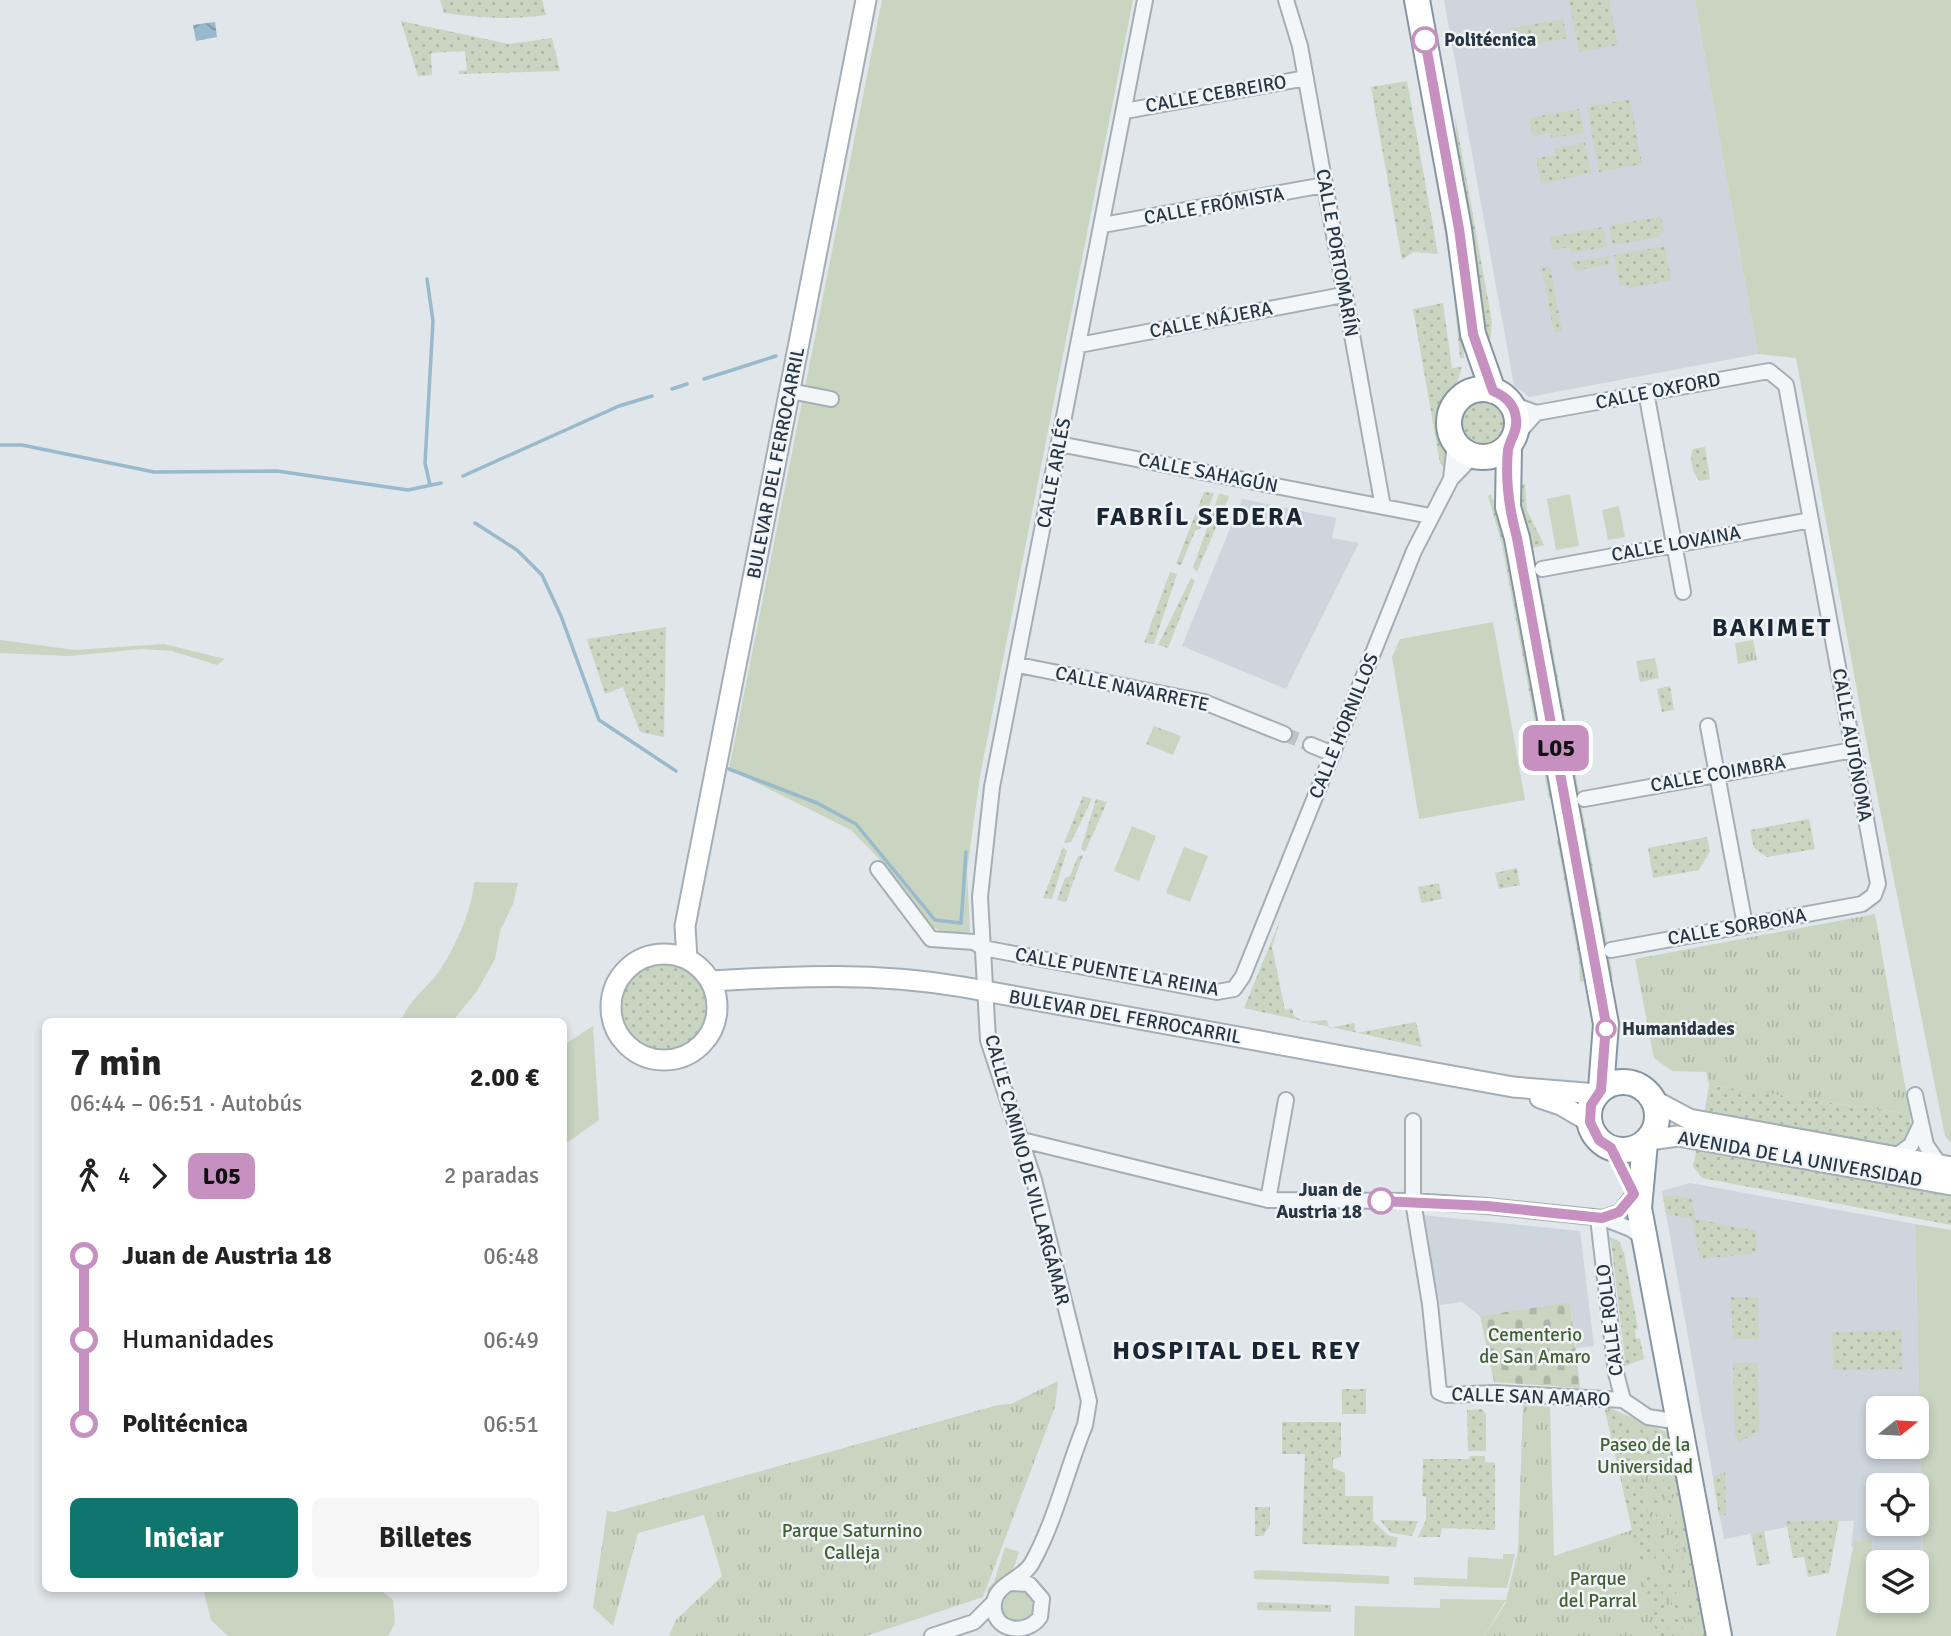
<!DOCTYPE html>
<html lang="es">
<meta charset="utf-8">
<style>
body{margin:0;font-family:Signika,sans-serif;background:#f6f6f6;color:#222;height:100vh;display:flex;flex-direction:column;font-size:26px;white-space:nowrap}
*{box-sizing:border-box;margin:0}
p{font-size:23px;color:#767676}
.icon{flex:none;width:38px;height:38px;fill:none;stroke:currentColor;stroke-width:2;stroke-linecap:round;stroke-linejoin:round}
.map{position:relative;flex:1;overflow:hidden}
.panel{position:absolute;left:42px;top:1018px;width:525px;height:574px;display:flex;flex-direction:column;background:#fff;border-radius:10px;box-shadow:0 4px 10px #0003}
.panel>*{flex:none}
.badge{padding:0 14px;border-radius:10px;font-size:24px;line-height:46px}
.needle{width:46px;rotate:72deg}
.controls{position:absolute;left:1866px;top:1396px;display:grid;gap:14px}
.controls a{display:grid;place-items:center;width:63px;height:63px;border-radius:10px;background:#fff;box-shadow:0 4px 10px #0003;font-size:35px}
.map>.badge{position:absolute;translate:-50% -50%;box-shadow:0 0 0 4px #fff}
.legs{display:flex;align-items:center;gap:10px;height:77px;padding:0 28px;font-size:23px}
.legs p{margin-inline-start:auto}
.overview{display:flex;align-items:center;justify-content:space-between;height:119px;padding:0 28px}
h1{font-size:38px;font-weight:800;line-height:52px}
.action{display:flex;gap:14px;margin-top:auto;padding:14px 28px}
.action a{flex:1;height:80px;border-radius:10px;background:#0f766e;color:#fff;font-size:28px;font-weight:800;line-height:80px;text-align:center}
.action a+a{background:#f6f6f6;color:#222}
ul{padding:0 28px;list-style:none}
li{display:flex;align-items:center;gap:24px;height:84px;font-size:26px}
li i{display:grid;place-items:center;width:10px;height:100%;margin:0 9px;background:currentColor}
li i::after{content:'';width:18px;height:18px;margin:-9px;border:5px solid;border-radius:50%;background:#fff}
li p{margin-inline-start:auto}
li:first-child i{background:linear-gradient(#0000 50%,currentColor 0)}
li:last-child i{background:linear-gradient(currentColor 50%,#0000 0)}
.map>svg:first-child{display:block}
.built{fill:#ced5dc;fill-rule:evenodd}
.grass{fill:#c9d5c1;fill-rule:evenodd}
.cemetery{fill:url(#cemetery-stones)}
.park{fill:url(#park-tufts)}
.garden{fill:url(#garden-dots)}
.water{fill:url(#water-waves)}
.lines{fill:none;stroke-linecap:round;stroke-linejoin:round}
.stream{stroke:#99b9cc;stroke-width:3.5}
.street-tunnel{stroke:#bbc3c9;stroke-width:14;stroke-dasharray:14 7;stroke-linecap:butt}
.street-casing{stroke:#a5adb5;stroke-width:18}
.secondary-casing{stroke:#a5adb5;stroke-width:23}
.highway-casing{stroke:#8795a2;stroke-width:28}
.street{stroke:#f3f6f8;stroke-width:14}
.secondary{stroke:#fff;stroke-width:19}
.highway{stroke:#fff;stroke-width:24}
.line-1-casing{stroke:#fff;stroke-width:16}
.line-1{stroke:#c691c1;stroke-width:10}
.stop-1-dot{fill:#fff;stroke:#c691c1;stroke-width:3.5}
.labels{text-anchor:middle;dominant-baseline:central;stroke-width:5;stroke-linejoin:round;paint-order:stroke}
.stop-label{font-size:19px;font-weight:bold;fill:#283543;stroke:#f0f4f7;text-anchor:start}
.street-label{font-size:19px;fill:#283543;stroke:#f0f4f7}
.park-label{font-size:19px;fill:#426034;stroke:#f0f4f7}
.district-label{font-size:26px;font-weight:bold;letter-spacing:2px;fill:#1a2634;stroke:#f0f4f7}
</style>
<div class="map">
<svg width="1951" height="1636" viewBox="0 0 1951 1636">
<defs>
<pattern id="cemetery-stones" width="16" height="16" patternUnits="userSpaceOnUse" patternTransform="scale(1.75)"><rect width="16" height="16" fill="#c9d5c1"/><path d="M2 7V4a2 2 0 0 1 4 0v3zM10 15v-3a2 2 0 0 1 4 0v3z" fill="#adb7a7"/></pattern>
<pattern id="park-tufts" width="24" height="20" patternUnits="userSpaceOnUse" patternTransform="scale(1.75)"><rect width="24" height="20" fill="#c9d5c1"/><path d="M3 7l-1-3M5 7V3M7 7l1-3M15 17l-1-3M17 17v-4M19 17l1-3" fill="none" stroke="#adb7a7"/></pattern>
<pattern id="garden-dots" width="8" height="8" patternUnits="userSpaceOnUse" patternTransform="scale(1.75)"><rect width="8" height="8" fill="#c9d5c1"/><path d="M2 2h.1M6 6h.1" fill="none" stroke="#adb7a7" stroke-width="1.8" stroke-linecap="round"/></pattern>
<pattern id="water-waves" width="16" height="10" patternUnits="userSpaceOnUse" patternTransform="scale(1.75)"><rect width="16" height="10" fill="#99b9cc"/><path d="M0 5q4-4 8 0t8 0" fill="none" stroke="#7d97a7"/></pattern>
</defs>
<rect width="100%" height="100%" fill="#e0e6ea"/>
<!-- built -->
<path class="built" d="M 1444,0 L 1695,0 L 1758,354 L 1529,397 L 1514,385 Z
M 1242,499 L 1336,518 L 1332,538 L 1359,543 L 1286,689 L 1182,646 Z
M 1690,1183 L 1915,1224 L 1923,1557 L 1851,1547 L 1854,1521 L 1787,1521 L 1787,1527 L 1724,1539 L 1662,1191 ZM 1878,1409 L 1916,1409 L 1916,1447 L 1878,1447 ZM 1878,1486 L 1916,1486 L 1916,1524 L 1878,1524 Z
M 1421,1215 L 1580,1231 L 1594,1346 L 1576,1348 L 1570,1302 L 1480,1316 L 1462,1302 L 1440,1305 Z"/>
<!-- grass -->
<path class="grass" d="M 882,0 L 1133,0 L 980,776 L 967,871 L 970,932 L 947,933 L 932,927 L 885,865 L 851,830 L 729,769 Z
M 1695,0 L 1951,0 L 1951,1143 L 1945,1136 L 1865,734 L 1796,358 L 1758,354 Z
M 1570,494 L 1579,546 L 1556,550 L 1547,499 Z
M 1619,506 L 1625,537 L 1608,540 L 1602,510 Z
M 1493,622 L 1525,800 L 1419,819 L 1392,657 L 1400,639 Z
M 0,640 L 75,650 L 164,644 L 225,659 L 217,665 L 172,651 L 142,649 L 69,656 L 0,653 Z
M 1132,826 L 1156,836 L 1139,881 L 1114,871 Z
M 1184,847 L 1208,856 L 1190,902 L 1166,893 Z
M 474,882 L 518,883 L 513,904 L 500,931 L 495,959 L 477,991 L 452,1022 L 401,1022 C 407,1002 424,991 437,974 C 453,953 473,908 474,882 Z
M 593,1026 L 599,1120 L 564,1145 L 564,1045 Z
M 1915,1224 L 1951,1230 L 1951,1636 L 1836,1636 L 1854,1542 L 1872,1539 L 1872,1550 L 1923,1551 L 1923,1519 L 1916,1518 L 1916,1514 L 1922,1514 ZM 1878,1563 L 1916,1563 L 1916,1601 L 1878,1601 Z
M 1005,1547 L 1019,1552 L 1012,1573 L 988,1594 L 987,1589 L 994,1582 Z
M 1503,1554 L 1515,1554 L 1507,1588 L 1414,1585 L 1414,1577 L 1467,1579 L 1468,1557 L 1503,1559 Z
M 1260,1570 L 1389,1576 L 1389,1584 L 1254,1579 L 1254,1571 Z
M1000 1606a18 18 0 1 1 36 0a18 18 0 1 1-36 0Z
M 203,1589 L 379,1589 L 393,1600 L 395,1623 L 388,1636 L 228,1636 L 211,1620 Z
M 1440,1599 L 1506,1600 L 1484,1636 L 1354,1636 L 1355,1606 L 1440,1608 Z"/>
<!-- cemetery -->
<path class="cemetery" d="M 1570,1302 L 1580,1388 L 1494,1382 L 1480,1316 Z"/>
<!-- park -->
<path class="park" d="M 1753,640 L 1757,660 L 1738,664 L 1735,643 Z
M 1655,658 L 1659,678 L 1640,682 L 1636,661 Z
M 1154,726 L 1181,736 L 1173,755 L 1146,744 Z
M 1875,914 L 1910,1114 L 1709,1085 L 1706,1072 L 1672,1071 L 1654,1058 L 1635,959 Z
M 1058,1381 L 1055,1407 L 983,1597 L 866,1636 L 669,1636 L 676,1620 L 722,1576 L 704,1515 L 638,1533 L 613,1626 L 593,1608 L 607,1511 L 614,1512 L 998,1405 L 1011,1404 Z
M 1523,1405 L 1550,1407 L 1554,1556 L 1632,1530 L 1605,1410 L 1607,1407 L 1666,1432 L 1670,1437 L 1709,1636 L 1484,1636 L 1505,1604 L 1518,1551 Z"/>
<!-- garden -->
<path class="garden" d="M 440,0 L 542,0 L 546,15 C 510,20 480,18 444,13 Z
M 1569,0 L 1609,0 L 1618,45 L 1579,52 Z
M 1563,19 L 1567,38 L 1515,48 L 1512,28 Z
M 401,21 L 509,44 L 552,38 L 560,71 L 459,74 L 459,71 L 467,70 L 465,51 L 431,53 L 432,75 L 418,76 Z
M 1418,49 L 1462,324 L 1464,358 L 1460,358 L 1452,276 L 1414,50 Z
M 1407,81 L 1438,254 L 1413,252 L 1402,260 L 1371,87 Z
M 1630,99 L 1642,164 L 1599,172 L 1587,107 Z
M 1579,109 L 1584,133 L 1552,138 L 1550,133 L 1532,136 L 1529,118 Z
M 1455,115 L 1492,322 L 1489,353 L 1486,354 L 1457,164 Z
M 1585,142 L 1591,173 L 1541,184 L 1536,158 L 1555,155 L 1554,149 Z
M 1661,216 L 1664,232 L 1659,233 L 1660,237 L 1613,245 L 1609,226 Z
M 1603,227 L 1607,247 L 1571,253 L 1570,247 L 1553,250 L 1550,237 Z
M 1665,246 L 1671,280 L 1628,289 L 1627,285 L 1620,286 L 1614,255 Z
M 1609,256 L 1610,264 L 1574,271 L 1572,262 Z
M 1550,266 L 1562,331 L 1554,333 L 1542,268 Z
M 1443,303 L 1452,368 L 1462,367 L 1454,393 L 1442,419 L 1448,450 L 1446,470 L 1440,463 L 1413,309 Z
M1458 424a24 24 0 1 1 48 0a24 24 0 1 1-48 0Z
M 1705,447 L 1710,479 L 1700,481 C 1692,474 1689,458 1693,449 Z
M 1525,484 L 1527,510 L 1544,545 L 1533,548 L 1526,537 L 1513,487 Z
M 1204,492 L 1214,493 L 1201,528 L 1195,531 L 1181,565 L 1176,564 Z
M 1219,494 L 1229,496 L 1228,499 L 1197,572 L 1193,568 Z
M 1491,494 L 1507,538 L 1556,797 L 1549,799 L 1502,545 L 1488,496 Z
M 1530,561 L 1538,570 L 1613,976 L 1611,981 L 1608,980 Z
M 1170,572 L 1177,574 L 1154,644 L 1144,643 Z
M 1191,578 L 1195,580 L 1168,648 L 1158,645 Z
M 666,627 L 664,737 L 640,732 L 623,687 L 605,694 L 587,639 Z
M 1670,686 L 1674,710 L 1662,712 L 1657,689 Z
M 1083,796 L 1092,799 L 1071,842 L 1064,843 Z
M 1096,799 L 1107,802 L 1085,852 L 1081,849 Z
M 1809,819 L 1815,849 L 1767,857 L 1754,848 L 1750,830 Z
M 1707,837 L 1710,851 L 1699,870 L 1653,878 L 1648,848 Z
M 1557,840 L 1561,840 L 1586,981 L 1580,982 L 1579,961 Z
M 1063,847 L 1067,851 L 1052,899 L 1043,898 Z
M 1083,855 L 1066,902 L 1057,900 L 1065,878 L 1070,876 L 1078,856 Z
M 1517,868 L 1520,885 L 1499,889 L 1495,873 Z
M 1439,883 L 1442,899 L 1421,903 L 1418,887 Z
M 1281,918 L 1272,947 L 1285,1010 L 1292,1008 L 1294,1016 L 1304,1022 L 1327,1020 L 1329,1028 L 1354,1023 L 1356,1033 L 1416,1022 L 1422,1047 L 1244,1008 Z
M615 1007a49 49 0 1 1 98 0a49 49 0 1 1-98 0Z
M 1709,1085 L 1910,1114 L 1911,1136 L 1901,1145 L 1892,1148 L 1704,1114 Z
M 1697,1147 L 1951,1193 L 1951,1225 L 1702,1178 L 1693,1166 Z
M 1663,1196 L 1691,1197 L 1696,1219 L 1756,1231 L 1757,1253 L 1700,1259 L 1692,1219 L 1666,1214 Z
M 1605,1235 L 1619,1241 L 1624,1253 L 1638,1329 L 1635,1330 L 1636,1339 L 1640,1338 L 1644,1359 L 1622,1367 L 1625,1360 L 1611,1241 Z
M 1731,1297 L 1758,1297 L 1759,1339 L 1733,1339 Z
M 1901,1330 L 1902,1369 L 1833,1370 L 1832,1332 Z
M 1733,1363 L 1758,1363 L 1759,1431 L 1739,1442 L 1735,1436 Z
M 1342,1389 L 1366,1389 L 1366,1414 L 1342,1414 Z
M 1482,1409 L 1486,1414 L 1486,1451 L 1468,1451 L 1467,1410 Z
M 1605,1410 L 1631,1421 L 1656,1558 L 1641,1568 Z
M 1282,1422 L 1341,1422 L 1341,1457 L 1333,1459 L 1333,1468 L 1345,1473 L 1345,1496 L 1373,1496 L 1373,1521 L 1388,1535 L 1398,1538 L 1396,1547 L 1302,1544 L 1305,1454 L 1282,1454 Z
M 1639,1424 L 1646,1427 L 1684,1636 L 1678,1636 Z
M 1654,1430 L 1660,1433 L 1697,1636 L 1692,1636 Z
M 1665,1433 L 1672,1441 L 1709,1636 L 1702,1636 Z
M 1470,1456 L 1485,1456 L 1485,1462 L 1495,1463 L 1495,1530 L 1442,1528 L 1440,1537 L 1418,1537 L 1426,1520 L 1426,1497 L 1422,1496 L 1423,1459 L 1469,1459 Z
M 1725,1472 L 1726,1515 L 1719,1516 L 1713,1478 Z
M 1255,1507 L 1270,1507 L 1270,1525 L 1263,1536 L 1255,1536 Z
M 1380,1520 L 1418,1521 L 1412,1536 L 1391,1533 Z
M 1839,1520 L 1829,1573 L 1808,1577 L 1804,1557 L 1793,1558 L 1786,1521 Z
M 1764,1531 L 1770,1564 L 1757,1566 L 1751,1534 Z
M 1643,1572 L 1661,1581 L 1670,1636 L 1657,1636 Z
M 1258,1602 L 1331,1605 L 1331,1612 L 1257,1610 Z"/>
<!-- water -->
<path class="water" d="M 215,22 L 217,37 L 196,41 L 193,25 Z"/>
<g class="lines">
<!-- stream -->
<path class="stream" d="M 427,279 L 433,321 L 425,463 L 430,485
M 704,379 L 776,356
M 672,389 L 687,384
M 0,445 L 22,445 L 154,472 L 277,471 L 408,490 L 441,483
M 463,476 L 619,406 L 652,396
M 475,523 L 517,550 L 542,575 L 561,616 L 599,720 L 676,771
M 729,769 L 817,803 L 856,824 L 935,920 L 961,923 L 966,852"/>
<!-- street-tunnel -->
<path class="street-tunnel" d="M 1284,734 L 1311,745"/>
<defs>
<path id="street" d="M 1286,0 L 1300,46 L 1383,507
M 1125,111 L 1306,78
M 1103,225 L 1324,185
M 1079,345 L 1343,295
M 790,391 L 831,399
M 1646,392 L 1683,592
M 1510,403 L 1536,413 L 1769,371 L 1786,385 L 1878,884 L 1874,895 L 1862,904 L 1611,950
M 1513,439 L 1536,413
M 1059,444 L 1430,516
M 1451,479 L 1455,443
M 1542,569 L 1811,520
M 1018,665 L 1204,702 L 1284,734
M 1708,726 L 1745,925
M 1311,745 L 1333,754
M 1584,799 L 1853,750
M 878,869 L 931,939 L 974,942 L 983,948 L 1217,992 L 1234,989 L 1243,976 L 1414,551 L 1451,479 L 1473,456
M 1915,1095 L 1926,1145 L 1940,1165
M 1413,1121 L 1413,1201 L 1430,1304 L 1439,1392 L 1446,1395 L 1496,1393 L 1623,1400
M 1022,1140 L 1268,1200 L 1413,1201 L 1487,1206 L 1603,1218 L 1631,1229 L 1644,1239
M 1896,1156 L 1911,1145 L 1920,1126
M 1268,1200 L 1286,1100
M 1598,1218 L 1616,1373 L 1623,1400 L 1648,1417 L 1680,1422
M 1603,1218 L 1620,1212 L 1634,1194
M 1011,1583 L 1029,1584 L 1042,1599 L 1040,1617 C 1027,1636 991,1632 994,1603 C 996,1583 1025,1579 1033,1561 C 1056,1519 1067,1469 1085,1425 L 1089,1401 L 1034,1180 L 988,1040 L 980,897 L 992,787 L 1145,0
M 932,1636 L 974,1622 L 994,1602"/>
<path id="secondary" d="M611 1007a53 53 0 1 1 106 0a53 53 0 1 1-106 0Z
M 687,959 L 685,926 L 866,0
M 710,981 C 798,976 875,972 963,987 L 1513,1087 L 1597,1094
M 1540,1098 L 1561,1105 L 1590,1122
M 1655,1101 L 1689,1119 L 1951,1167
M 1649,1140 L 1678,1136 L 1951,1185"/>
<path id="highway" d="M 1417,0 L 1459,229 L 1473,334 L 1493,391
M1449 423a34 34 0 1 1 68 0a34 34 0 1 1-68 0Z
M 1509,446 L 1508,507 L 1517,538 L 1606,1024 L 1601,1089
M1589 1116a34 34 0 1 1 68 0a34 34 0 1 1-68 0Z
M 1645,1143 L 1639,1208 L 1719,1636"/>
</defs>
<!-- street casing -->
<use href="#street" class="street-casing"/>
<!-- secondary casing -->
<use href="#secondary" class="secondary-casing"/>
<!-- highway casing -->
<use href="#highway" class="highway-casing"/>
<!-- street -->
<use href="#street" class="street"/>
<!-- secondary -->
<use href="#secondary" class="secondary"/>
<!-- highway -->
<use href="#highway" class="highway"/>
</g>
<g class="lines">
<defs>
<path id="line-1" d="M 1381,1201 L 1487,1206 L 1602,1218 L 1619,1212 L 1634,1194 L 1611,1148 L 1599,1140 L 1590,1122 L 1591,1105 L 1601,1090 L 1606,1024 L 1517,538 C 1509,509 1505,481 1508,450 C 1510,439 1518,431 1516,419 C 1515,405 1505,396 1493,391 L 1473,334 L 1459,229 L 1425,40"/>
</defs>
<!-- line-1 casing -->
<use href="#line-1" class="line-1-casing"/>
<!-- line-1 -->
<use href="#line-1" class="line-1"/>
</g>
<!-- markers -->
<g class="stop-1-dot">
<circle cx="1425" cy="40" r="12"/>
<circle cx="1606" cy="1029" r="9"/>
<circle cx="1381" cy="1201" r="12"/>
</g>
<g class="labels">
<!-- stop labels -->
<g class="stop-label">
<text x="1444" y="40">Politécnica</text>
<text x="1622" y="1029">Humanidades</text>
<text x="1362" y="1190" text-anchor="end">Juan de<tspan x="1362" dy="22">Austria 18</tspan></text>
</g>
<!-- street labels -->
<g class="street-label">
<text transform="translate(1216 94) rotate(-10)">CALLE CEBREIRO</text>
<text transform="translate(1214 206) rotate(-10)">CALLE FRÓMISTA</text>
<text transform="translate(1337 253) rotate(80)">CALLE PORTOMARÍN</text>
<text transform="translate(1211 320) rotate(-11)">CALLE NÁJERA</text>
<text transform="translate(1658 391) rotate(-11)">CALLE OXFORD</text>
<text transform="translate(776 463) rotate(-79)">BULEVAR DEL FERROCARRIL</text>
<text transform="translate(1054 473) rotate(-79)">CALLE ARLÉS</text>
<text transform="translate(1208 473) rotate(11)">CALLE SAHAGÚN</text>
<text transform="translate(1676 544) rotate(-10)">CALLE LOVAINA</text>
<text transform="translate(1132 689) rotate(12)">CALLE NAVARRETE</text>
<text transform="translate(1344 726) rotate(-68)">CALLE HORNILLOS</text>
<text transform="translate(1852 745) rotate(80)">CALLE AUTÓNOMA</text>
<text transform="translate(1718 774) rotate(-10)">CALLE COIMBRA</text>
<text transform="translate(1737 927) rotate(-10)">CALLE SORBONA</text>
<text transform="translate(1117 972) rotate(10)">CALLE PUENTE LA REINA</text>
<text transform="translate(1125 1017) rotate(10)">BULEVAR DEL FERROCARRIL</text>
<text transform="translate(1800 1159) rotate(10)">AVENIDA DE LA UNIVERSIDAD</text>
<text transform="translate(1027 1170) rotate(75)">CALLE CAMINO DE VILLARGÁMAR</text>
<text transform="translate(1610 1320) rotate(-97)">CALLE ROLLO</text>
<text transform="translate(1531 1397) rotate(2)">CALLE SAN AMARO</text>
</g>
<!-- park labels -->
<g class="park-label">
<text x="1535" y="1335">Cementerio<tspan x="1535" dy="22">de San Amaro</tspan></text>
<text x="1645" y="1445">Paseo de la<tspan x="1645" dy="22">Universidad</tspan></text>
<text x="852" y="1531">Parque Saturnino<tspan x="852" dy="22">Calleja</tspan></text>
<text x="1598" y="1579">Parque<tspan x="1598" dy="22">del Parral</tspan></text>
</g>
<!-- district labels -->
<g class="district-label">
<text x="1200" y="517">FABRÍL SEDERA</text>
<text x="1772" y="628">BAKIMET</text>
<text x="1237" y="1351">HOSPITAL DEL REY</text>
</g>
</g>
</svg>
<div class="controls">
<a><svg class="needle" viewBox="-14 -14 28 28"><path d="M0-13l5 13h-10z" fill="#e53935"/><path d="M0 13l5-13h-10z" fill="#767676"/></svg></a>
<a><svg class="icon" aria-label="locate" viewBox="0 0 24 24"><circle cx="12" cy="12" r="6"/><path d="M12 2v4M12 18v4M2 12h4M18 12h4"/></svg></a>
<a><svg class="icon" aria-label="layers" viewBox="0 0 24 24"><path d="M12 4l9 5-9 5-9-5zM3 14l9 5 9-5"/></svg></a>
</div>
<b class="badge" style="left:1556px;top:748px;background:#c691c1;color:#111">L05</b>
<section class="panel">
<div class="overview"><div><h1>7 min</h1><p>06:44 – 06:51 · Autobús</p></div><b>2.00 €</b></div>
<div class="legs"><svg class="icon" aria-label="walk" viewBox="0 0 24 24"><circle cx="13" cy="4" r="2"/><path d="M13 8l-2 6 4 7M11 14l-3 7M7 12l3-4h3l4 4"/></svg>4<svg class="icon" aria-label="forward" viewBox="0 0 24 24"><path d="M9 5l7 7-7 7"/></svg><b class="badge" style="background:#c691c1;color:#111">L05</b><p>2 paradas</p></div>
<ul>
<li><i style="color:#c691c1"></i><b>Juan de Austria 18</b><p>06:48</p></li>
<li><i style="color:#c691c1"></i><span>Humanidades</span><p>06:49</p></li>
<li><i style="color:#c691c1"></i><b>Politécnica</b><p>06:51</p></li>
</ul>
<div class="action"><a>Iniciar</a><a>Billetes</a></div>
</section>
</div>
